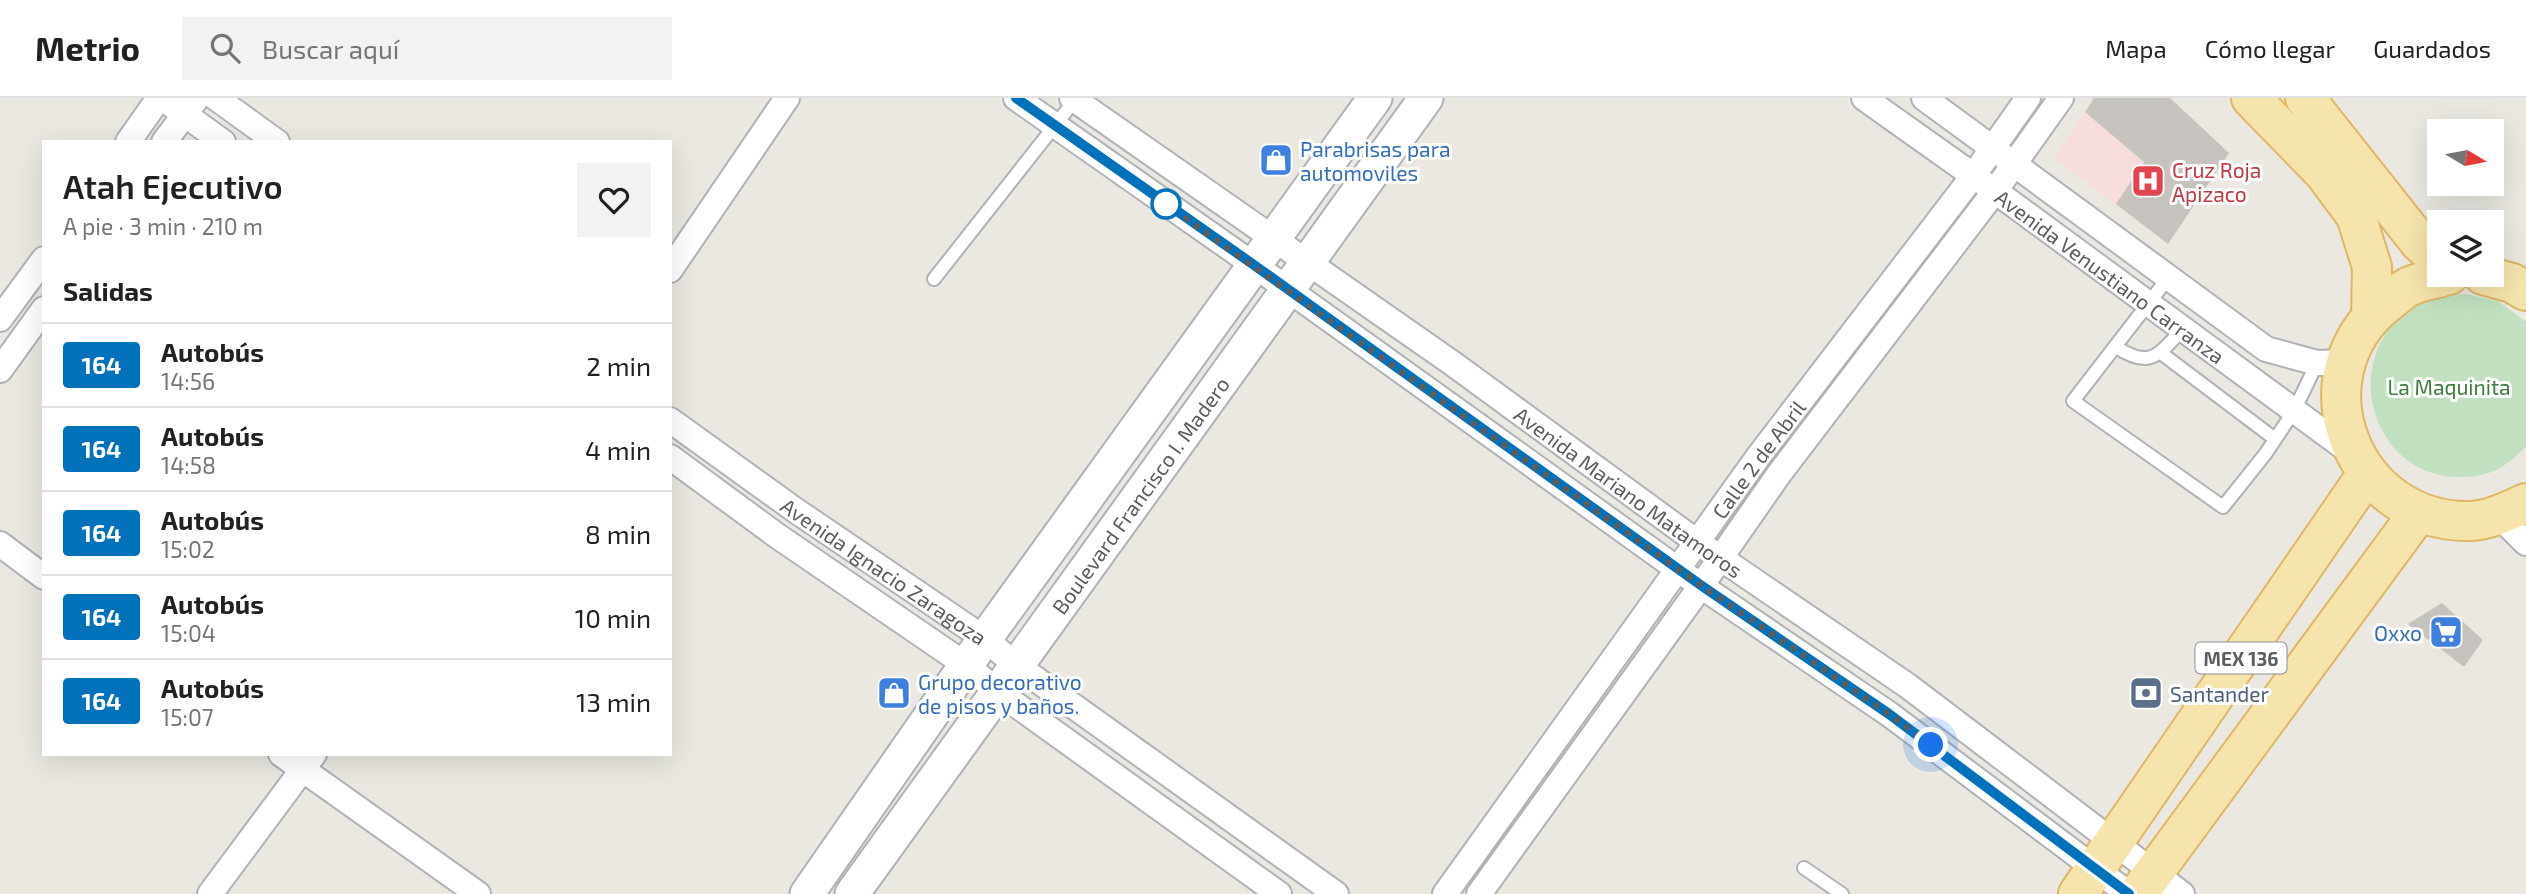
<!DOCTYPE html>
<html lang="es">
<meta charset="utf-8">
<style>
body{margin:0;font-family:"Exo 2",sans-serif;background:#f2f2f2;color:#202124;height:100vh;display:flex;flex-direction:column;font-size:26px;white-space:nowrap}
*{box-sizing:border-box;margin:0}
p{font-size:23px;color:#757577}
.icon{flex:none;width:38px;height:38px;fill:none;stroke:currentColor;stroke-width:2;stroke-linecap:round;stroke-linejoin:round}
.map{position:relative;flex:1;overflow:hidden}
.side{position:absolute;left:42px;top:42px;width:630px;height:616px;display:flex;flex-direction:column;background:#fff;border-radius:0px;box-shadow:0 7px 28px #0002}
.side>*{flex:none}
.badge{padding:0 14px;border-radius:5px;font-size:24px;line-height:46px}
.needle{width:46px;rotate:100deg}
.tools{position:absolute;left:2427px;top:21px;display:grid;gap:14px}
.tools a{display:grid;place-items:center;width:77px;height:77px;border-radius:0px;background:#fff;box-shadow:0 7px 28px #0002;font-size:35px}
.you{position:absolute;width:35px;height:35px;margin:-18px;border:5px solid #fff;border-radius:50%;background:#1a73e8;box-shadow:0 0 0 10px #1a73e833}
.map>.badge{position:absolute;translate:-50% -50%;box-shadow:0 0 0 4px #fff}
h2{padding:0 21px;font-size:26px;line-height:63px}
.round{display:grid;place-items:center;flex:none;width:74px;height:74px;border-radius:0px;background:#f2f2f2}
.summary{display:flex;align-items:center;justify-content:space-between;height:119px;padding:0 21px}
h1{font-size:33px;font-weight:600;line-height:52px}
ul{padding:0;list-style:none}
li{display:flex;align-items:center;gap:21px;height:84px;padding:0 21px;border-top:2px solid #e0e0e0}
li div{flex:1}
li b{display:block;font-size:26px}
li em{font-style:normal}
li .badge{min-width:77px;font-weight:700;text-align:center}
header{display:flex;align-items:center;gap:42px;box-sizing:border-box;height:98px;padding:0 35px;background:#fff;border-bottom:2px solid #e0e0e0}
header strong{font-size:33px}
nav{display:flex;gap:38px;margin-inline-start:auto;font-size:24px}
.search{width:490px;height:63px;background:#f2f2f2;display:flex;align-items:center;gap:18px;box-sizing:border-box;padding:0 24px;border-radius:0px;color:#757577;font-size:26px}
.map>svg:first-child{display:block}
.medical{fill:#f7dedd}
.green{fill:#c1e0bf}
.building{fill:#c6c3be}
.lines{fill:none;stroke-linecap:round;stroke-linejoin:round}
.lane-casing{stroke:#aeb1b5;stroke-width:16}
.street-casing{stroke:#aeb1b5;stroke-width:28}
.secondary-casing{stroke:#adb1b5;stroke-width:37}
.primary-casing{stroke:#e0b664;stroke-width:42}
.lane{stroke:#fff;stroke-width:12}
.street{stroke:#fff;stroke-width:24}
.secondary{stroke:#fff;stroke-width:33}
.primary{stroke:#f5e4ab;stroke-width:38}
.line-casing{stroke:#fff;stroke-width:16}
.line{stroke:#0072bc;stroke-width:10}
.walk{stroke:#595d60;stroke-width:7;stroke-dasharray:0 12.6}
.stop-dot{fill:#fff;stroke:#0072bc;stroke-width:3.5}
.labels{text-anchor:middle;dominant-baseline:central;stroke-width:6;stroke-linejoin:round;paint-order:stroke}
.shield{fill:#fff;stroke:#8b8e90;stroke-width:2}
.shield-label{font-size:19px;font-weight:bold;fill:#595d60}
.shop-label{font-size:21px;fill:#366cbe;stroke:#fff;text-anchor:start}
.health-label{font-size:21px;fill:#be3a42;stroke:#fff;text-anchor:start}
.street-label{font-size:21px;fill:#595d60;stroke:#fff}
.park-label{font-size:21px;fill:#3e7c3d;stroke:#fff}
.service-label{font-size:21px;fill:#4e5e75;stroke:#fff;text-anchor:start}
</style>
<header>
<strong>Metrio</strong>
<div class="search"><svg class="icon" aria-label="search" viewBox="0 0 24 24"><circle cx="10" cy="10" r="6"/><path d="M15 15l6 6"/></svg>Buscar aquí</div>
<nav><a>Mapa</a><a>Cómo llegar</a><a>Guardados</a></nav>
</header>
<div class="map">
<svg width="2526" height="796" viewBox="0 0 2526 796">
<rect width="100%" height="100%" fill="#eae8e1"/>
<!-- medical -->
<path class="medical" d="M 2094,0 L 2170,0 L 2229,55 L 2168,146 L 2055,60 Z"/>
<!-- green -->
<path class="green" d="M 2465,196 L 2498,203 L 2526,224 L 2526,348 C 2507,369 2489,379 2461,379 C 2372,380 2338,263 2409,212 C 2425,200 2445,198 2465,196 Z"/>
<!-- building -->
<path class="building" d="M 2094,0 L 2170,0 L 2229,55 L 2168,146 L 2116,106 L 2144,64 L 2085,14 Z
M 2442,505 L 2483,542 L 2464,569 L 2408,526 Z"/>
<g class="lines">
<defs>
<path id="lane" d="M 2168,180 L 2073,303 L 2223,409 L 2266,355 L 2294,313 L 2317,265
M 934,181 L 1075,2
M 2116,249 C 2150,271 2157,258 2182,232
M 2161,255 L 2275,341
M 1804,770 L 1842,796"/>
<g id="street">
<path d="M 162,0 L 223,44"/>
<path d="M 216,0 L 277,44"/>
<path d="M 1016,0 L 1254,167 L 1701,488 L 1889,616 L 2129,796"/>
<path id="s1" d="M 1072,0 L 1452,265 L 1697,444 L 1908,588 L 2182,796"/>
<path id="s2" d="M 1864,0 L 1995,93 L 2356,358"/>
<path d="M 1924,0 L 2266,251 L 2317,265 L 2346,264"/>
<path d="M 128,44 L 159,0"/>
<path d="M 164,44 L 197,0"/>
<path d="M 670,172 L 787,0"/>
<path d="M 0,221 L 44,161"/>
<path d="M 0,272 L 44,211"/>
<path id="s3" d="M 670,322 L 795,412 L 985,541 L 1016,567 L 1336,796"/>
<path d="M 670,359 L 776,437 L 966,567 L 997,593 L 1279,796"/>
<path d="M 2499,418 L 2526,445"/>
<path d="M 0,446 L 44,479"/>
<path d="M 281,656 L 478,796"/>
<path d="M 210,796 L 314,656"/>
<path id="s4" d="M 1445,796 L 1758,359 L 1973,78 L 2028,0"/>
<path d="M 1479,796 L 1701,488 L 1779,376 L 1995,93 L 2061,0"/>
</g>
<g id="secondary">
<path d="M 807,796 L 966,567 L 1375,0"/>
<path id="s5" d="M 852,796 L 1426,0"/>
</g>
<path id="primary" d="M 2251,0 L 2324,75 L 2356,118 L 2372,169 L 2371,218
M 2305,0 L 2420,145 L 2440,163
M 2449,177 C 2436,181 2420,183 2408,189 C 2401,193 2394,200 2387,205 C 2294,279 2353,426 2471,423 C 2490,422 2508,413 2526,405
M 2483,177 L 2512,185 L 2526,193
M 2078,796 L 2367,376
M 2138,796 L 2419,414"/>
</defs>
<!-- lane casing -->
<use href="#lane" class="lane-casing"/>
<!-- street casing -->
<use href="#street" class="street-casing"/>
<!-- secondary casing -->
<use href="#secondary" class="secondary-casing"/>
<!-- primary casing -->
<use href="#primary" class="primary-casing"/>
<!-- lane -->
<use href="#lane" class="lane"/>
<!-- street -->
<use href="#street" class="street"/>
<!-- secondary -->
<use href="#secondary" class="secondary"/>
<!-- primary -->
<use href="#primary" class="primary"/>
</g>
<g class="lines">
<defs>
<path id="line" d="M 1016,0 L 1254,167 L 1702,488 L 1889,616 L 2129,796"/>
</defs>
<!-- line casing -->
<use href="#line" class="line-casing"/>
<!-- line -->
<use href="#line" class="line"/>
<!-- walk -->
<path class="walk" d="M 1166,106 L 1702,488 L 1889,616 L 1931,647"/>
</g>
<!-- icons -->
<defs>
<symbol id="shop-square" viewBox="-11 -11 22 22"><rect x="-9" y="-9" width="18" height="18" rx="4" fill="#3f7fe0" stroke="#fff"/><path d="M-5-2.5h2.3a2.7 3.5 0 0 1 5.4 0H5L5.5 6h-11ZM-1.5-2.5h3a1.5 2.3 0 0 0-3 0Z" fill="#fff"/></symbol>
<symbol id="hospital-square" viewBox="-11 -11 22 22"><rect x="-9" y="-9" width="18" height="18" rx="4" fill="#e0444e" stroke="#fff"/><path d="M-5-5h3v3.5h4V-5h3V5h-3V1.5h-4V5h-3Z" fill="#fff"/></symbol>
<symbol id="supermarket-square" viewBox="-11 -11 22 22"><rect x="-9" y="-9" width="18" height="18" rx="4" fill="#3f7fe0" stroke="#fff"/><path d="M-6-5.5h2.5l.6 2H6L4.5 2H-2.5L-4.4-4H-6ZM-1.5 3.2a1.3 1.3 0 1 0 .1 0ZM3 3.2a1.3 1.3 0 1 0 .1 0Z" fill="#fff"/></symbol>
<symbol id="bank-square" viewBox="-11 -11 22 22"><rect x="-9" y="-9" width="18" height="18" rx="4" fill="#5c6f8a" stroke="#fff"/><path d="M-6-4H6V4H-6ZM0-2.3a2.3 2.3 0 1 0 0 4.6a2.3 2.3 0 1 0 0-4.6Z" fill="#fff"/></symbol>
</defs>
<g fill-rule="evenodd">
<use href="#shop-square" x="1257" y="43" width="38" height="38"/>
<use href="#hospital-square" x="2129" y="64" width="38" height="38"/>
<use href="#supermarket-square" x="2427" y="515" width="38" height="38"/>
<use href="#shop-square" x="875" y="576" width="38" height="38"/>
<use href="#bank-square" x="2127" y="576" width="38" height="38"/>
</g>
<!-- markers -->
<circle class="stop-dot" cx="1166" cy="106" r="14"/>
<g class="labels">
<!-- shield labels -->
<rect class="shield" x="2195.5" y="544.5" width="91" height="31" rx="5"/>
<g class="shield-label">
<text x="2241" y="560">MEX 136</text>
</g>
<!-- shop labels -->
<g class="shop-label">
<text x="1300" y="50">Parabrisas para<tspan x="1300" dy="24">automoviles</tspan></text>
<text x="2422" y="534" text-anchor="end">Oxxo</text>
<text x="918" y="583">Grupo decorativo<tspan x="918" dy="24">de pisos y baños.</tspan></text>
</g>
<!-- health labels -->
<g class="health-label">
<text x="2172" y="71">Cruz Roja<tspan x="2172" dy="24">Apizaco</tspan></text>
</g>
<!-- street labels -->
<g class="street-label">
<text stroke="none"><textPath href="#s2" startOffset="304">Avenida Venustiano Carranza</textPath></text>
<text stroke="none"><textPath href="#s4" startOffset="536">Calle 2 de Abril</textPath></text>
<text stroke="none"><textPath href="#s1" startOffset="682">Avenida Mariano Matamoros</textPath></text>
<text stroke="none"><textPath href="#s5" startOffset="492">Boulevard Francisco I. Madero</textPath></text>
<text stroke="none"><textPath href="#s3" startOffset="262">Avenida Ignacio Zaragoza</textPath></text>
</g>
<!-- park labels -->
<g class="park-label">
<text x="2449" y="288">La Maquinita</text>
</g>
<!-- service labels -->
<g class="service-label">
<text x="2170" y="595">Santander</text>
</g>
</g>
</svg>
<div class="tools">
<a><svg class="needle" viewBox="-14 -14 28 28"><path d="M0-13l5 13h-10z" fill="#e53935"/><path d="M0 13l5-13h-10z" fill="#757577"/></svg></a>
<a><svg class="icon" aria-label="layers" viewBox="0 0 24 24"><path d="M12 4l9 5-9 5-9-5zM3 14l9 5 9-5"/></svg></a>
</div>
<div class="you" style="left:1931px;top:647px"></div>
<section class="side">
<div class="summary"><div><h1>Atah Ejecutivo</h1><p>A pie · 3 min · 210 m</p></div><a class="round"><svg class="icon" aria-label="heart" viewBox="0 0 24 24"><path d="M12 20l-8-8c-3-5 5-10 8-4 3-6 11-1 8 4z"/></svg></a></div>
<h2>Salidas</h2>
<ul>
<li><span class="badge" style="background:#0072bc;color:#fff">164</span><div><b>Autobús</b><p>14:56</p></div><em>2 min</em></li>
<li><span class="badge" style="background:#0072bc;color:#fff">164</span><div><b>Autobús</b><p>14:58</p></div><em>4 min</em></li>
<li><span class="badge" style="background:#0072bc;color:#fff">164</span><div><b>Autobús</b><p>15:02</p></div><em>8 min</em></li>
<li><span class="badge" style="background:#0072bc;color:#fff">164</span><div><b>Autobús</b><p>15:04</p></div><em>10 min</em></li>
<li><span class="badge" style="background:#0072bc;color:#fff">164</span><div><b>Autobús</b><p>15:07</p></div><em>13 min</em></li>
</ul>
</section>
</div>
